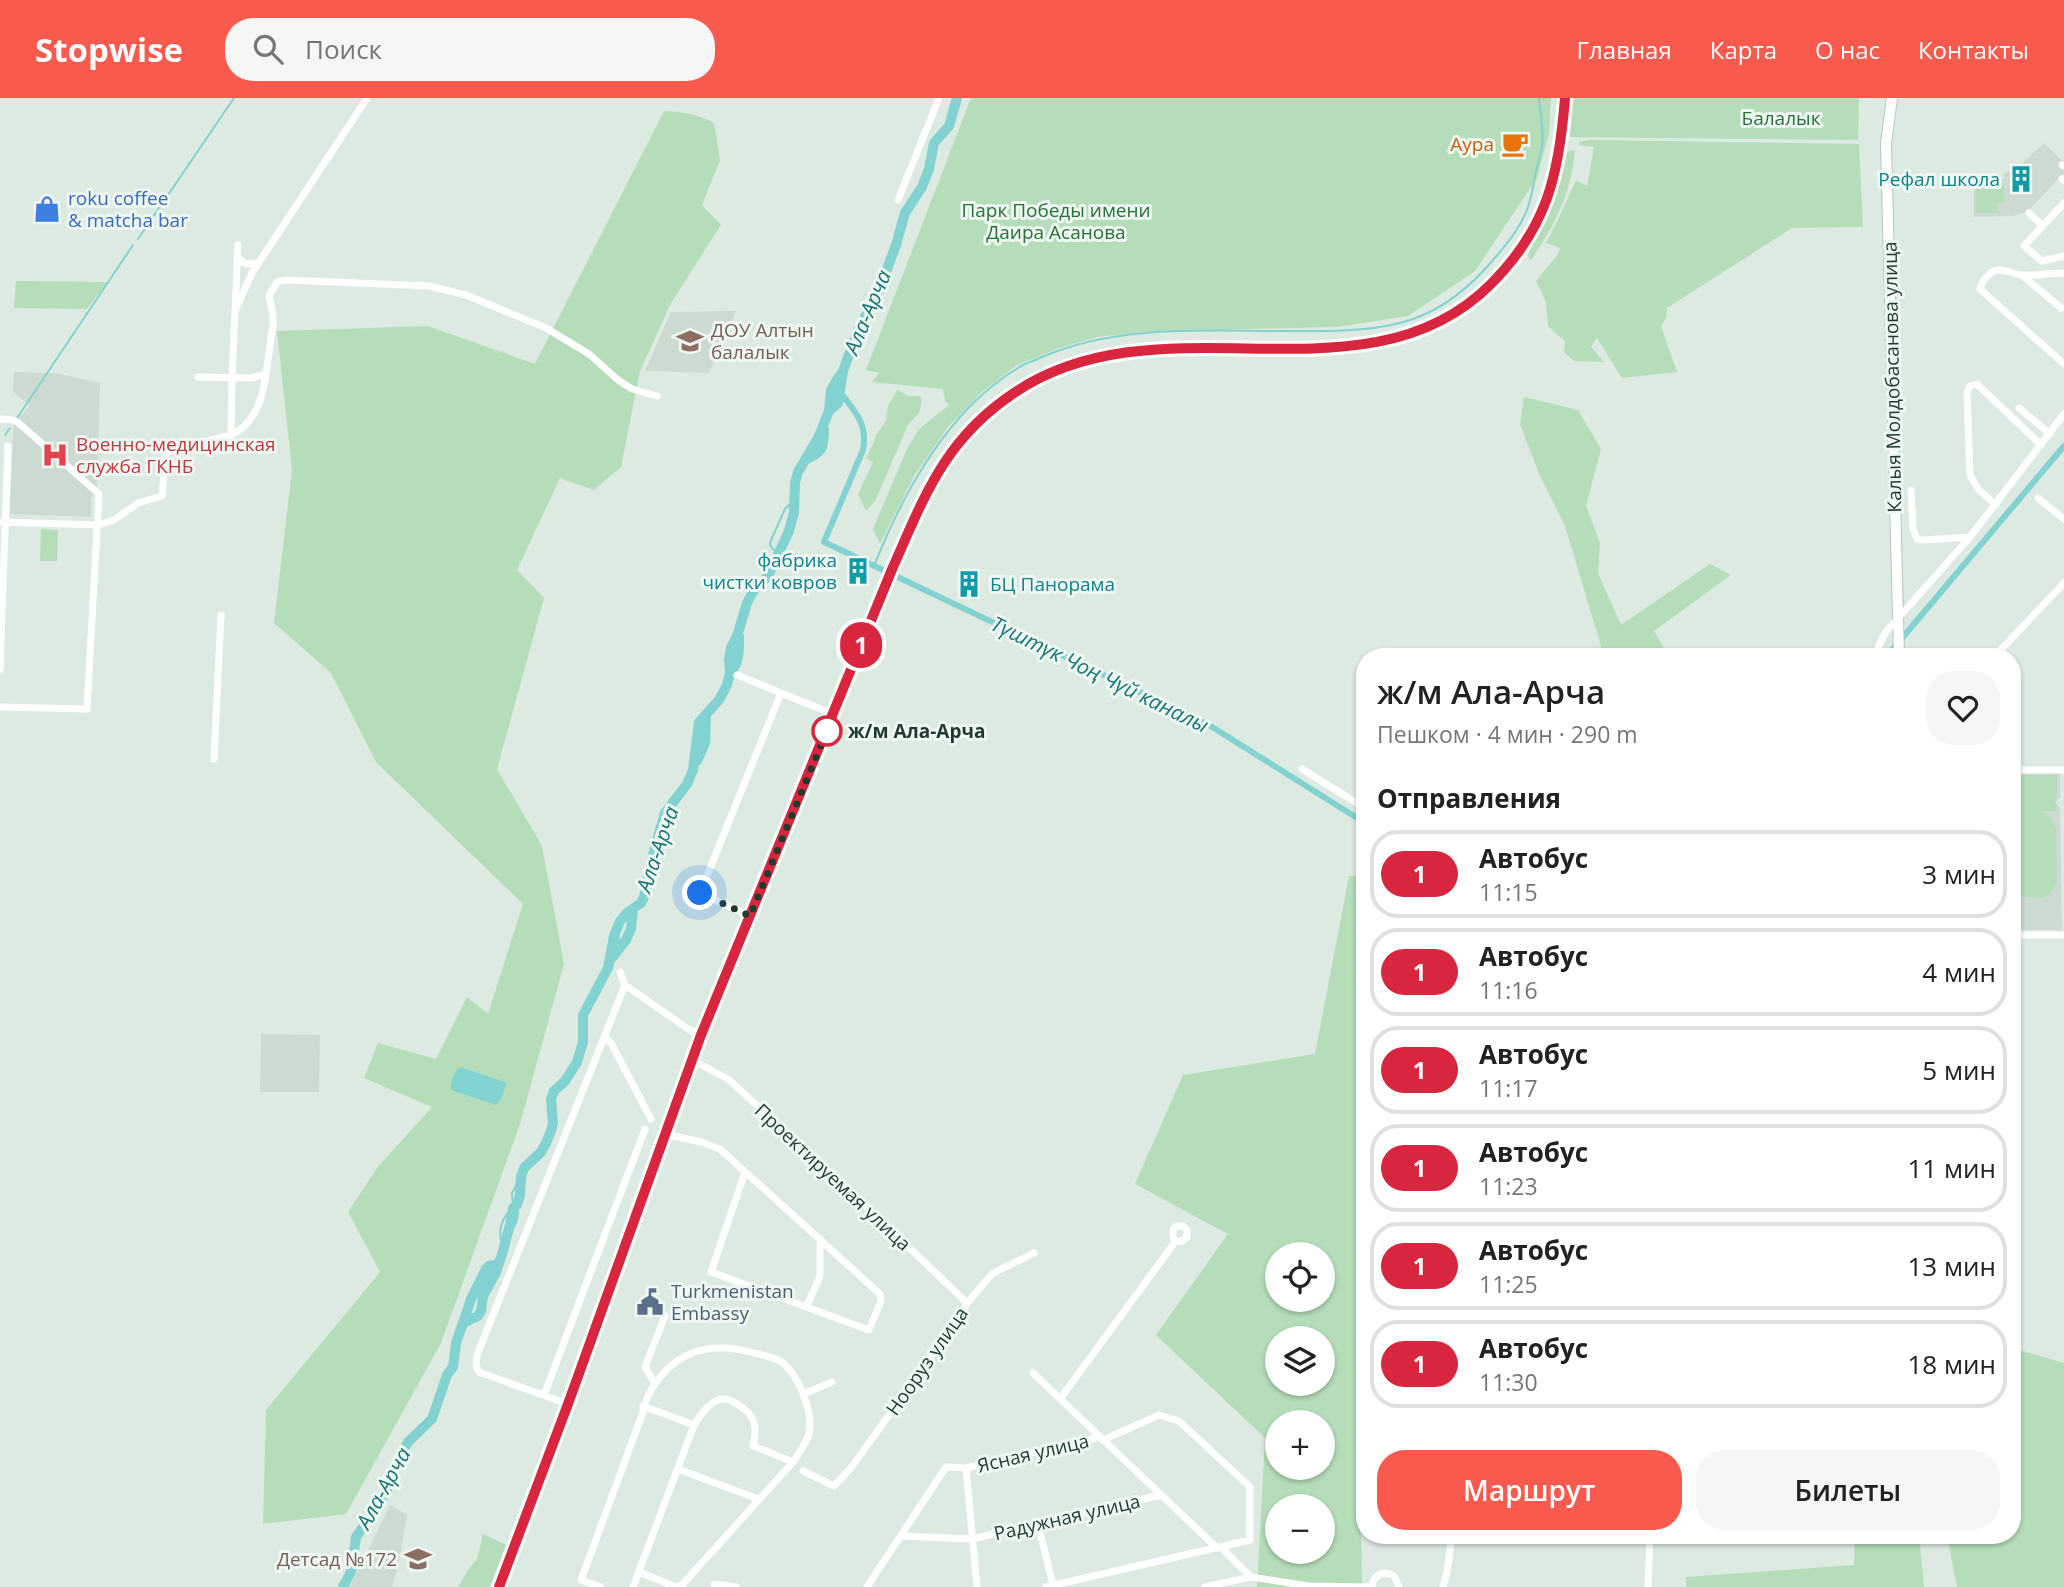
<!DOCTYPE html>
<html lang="ru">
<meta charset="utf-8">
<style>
body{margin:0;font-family:"Open Sans",sans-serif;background:#f6f6f6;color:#222;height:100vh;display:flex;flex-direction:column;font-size:26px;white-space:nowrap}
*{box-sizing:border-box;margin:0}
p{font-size:23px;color:#767676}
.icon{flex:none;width:38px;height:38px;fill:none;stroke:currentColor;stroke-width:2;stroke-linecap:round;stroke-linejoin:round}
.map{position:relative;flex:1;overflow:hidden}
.panel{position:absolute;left:1356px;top:550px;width:665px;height:896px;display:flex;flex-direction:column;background:#fff;border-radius:28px;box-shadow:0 2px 5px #0004}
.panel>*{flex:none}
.badge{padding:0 14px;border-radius:23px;font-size:24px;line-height:46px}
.tools{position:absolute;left:1265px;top:1144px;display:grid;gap:14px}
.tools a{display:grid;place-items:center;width:70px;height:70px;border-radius:50%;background:#fff;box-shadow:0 2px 5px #0004;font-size:35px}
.you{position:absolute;width:35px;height:35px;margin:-18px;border:5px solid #fff;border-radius:50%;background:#1a73e8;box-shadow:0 0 0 10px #1a73e833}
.map>.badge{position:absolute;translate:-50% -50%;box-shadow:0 0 0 4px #fff}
h2{padding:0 21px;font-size:26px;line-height:63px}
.round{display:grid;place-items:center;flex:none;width:74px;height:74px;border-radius:28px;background:#f6f6f6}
.headline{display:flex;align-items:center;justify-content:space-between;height:119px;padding:0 21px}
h1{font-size:33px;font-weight:600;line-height:52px}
.action{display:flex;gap:14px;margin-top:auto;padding:14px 21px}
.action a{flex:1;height:80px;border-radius:28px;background:#f85a4e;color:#fff;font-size:28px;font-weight:600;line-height:80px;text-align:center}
.action a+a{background:#f6f6f6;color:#222}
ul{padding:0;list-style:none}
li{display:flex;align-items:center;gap:21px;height:88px;margin:0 14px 10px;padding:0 7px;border:4px solid #e0e0e0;border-radius:28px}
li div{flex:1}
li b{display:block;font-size:26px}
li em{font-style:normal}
li .badge{min-width:77px;font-weight:700;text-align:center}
header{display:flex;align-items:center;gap:42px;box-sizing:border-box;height:98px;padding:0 35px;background:#f85a4e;color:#fff}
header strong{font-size:33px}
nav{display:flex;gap:38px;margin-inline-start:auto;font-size:24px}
.search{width:490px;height:63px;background:#f6f6f6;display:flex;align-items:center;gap:18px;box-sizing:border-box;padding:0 24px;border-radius:28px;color:#767676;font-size:26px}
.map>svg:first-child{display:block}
.built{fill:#ccdad1}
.green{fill:#b5ddb9;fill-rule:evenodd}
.water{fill:#82d2d1}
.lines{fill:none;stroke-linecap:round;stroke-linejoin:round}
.stream{stroke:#82d2d1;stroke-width:2}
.canal{stroke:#82d2d1;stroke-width:6}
.river{stroke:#82d2d1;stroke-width:10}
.secondary-casing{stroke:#b0cabc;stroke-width:12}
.street{stroke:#fff;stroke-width:7}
.secondary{stroke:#fff;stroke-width:10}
.line-casing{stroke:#fff;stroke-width:16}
.line{stroke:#d7263d;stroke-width:10}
.walk{stroke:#1f3a2e;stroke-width:7;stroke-dasharray:0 12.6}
.stop-dot{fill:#fff;stroke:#d7263d;stroke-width:3.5}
.labels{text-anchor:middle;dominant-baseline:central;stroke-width:6;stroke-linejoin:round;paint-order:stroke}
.park-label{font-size:19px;fill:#277237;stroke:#eef7f1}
.food-label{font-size:19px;fill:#c56008;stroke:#eef7f1;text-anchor:end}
.culture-label{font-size:19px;fill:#0d838f;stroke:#eef7f1;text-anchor:end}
.shop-label{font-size:19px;fill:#366cbe;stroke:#eef7f1;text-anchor:start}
.education-label{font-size:19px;fill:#785e54;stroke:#eef7f1;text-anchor:start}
.street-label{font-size:19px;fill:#1f3a2e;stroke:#eef7f1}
.health-label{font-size:19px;fill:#be3a42;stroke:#eef7f1;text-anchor:start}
.stop-label{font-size:19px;font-weight:bold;fill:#1f3a2e;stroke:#eef7f1;text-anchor:start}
.service-label{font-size:19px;fill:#4e5e75;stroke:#eef7f1;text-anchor:start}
.water-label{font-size:21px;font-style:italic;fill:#177777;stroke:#eef7f1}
</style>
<header>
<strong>Stopwise</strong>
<div class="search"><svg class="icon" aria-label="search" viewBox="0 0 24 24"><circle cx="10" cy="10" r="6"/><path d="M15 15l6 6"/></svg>Поиск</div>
<nav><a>Главная</a><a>Карта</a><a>О нас</a><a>Контакты</a></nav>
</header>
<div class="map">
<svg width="2064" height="1489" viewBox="0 0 2064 1489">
<rect width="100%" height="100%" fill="#ddeae2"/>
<!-- built -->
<path class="built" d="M 2044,45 L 2064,65 L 2064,75 L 2028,113 L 2013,118 L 1974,119 L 1974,82 L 2004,81 L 2004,75 L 2015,72 Z
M 736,213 L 709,275 L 645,273 L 671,214 Z
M 14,274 L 56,275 L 100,285 L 97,388 L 91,401 L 91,419 L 10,416 L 14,318 L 22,317 L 30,307 L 13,294 Z
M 2060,675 L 2060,700 L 2055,704 L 2060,710 L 2062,832 L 2013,832 L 2012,676 Z
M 261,936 L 320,937 L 319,994 L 260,994 Z
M 390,1407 L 407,1417 L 398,1470 L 392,1489 L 350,1489 Z"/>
<!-- green -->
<path class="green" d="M 971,0 L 1551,0 L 1549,35 L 1537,80 L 1475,173 L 1408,218 L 1337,229 L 1154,233 L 1098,239 L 1062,249 L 1017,267 L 983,293 L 948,329 L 914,378 L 880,446 L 873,431 L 907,351 L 919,331 L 949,307 L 945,303 L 943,291 L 872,284 L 879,275 L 866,272 Z
M 1574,0 L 1859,0 L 1858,42 L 1570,39 Z
M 664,13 C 682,14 698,16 714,25 L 720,62 L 702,107 L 721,127 L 671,205 L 640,273 L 621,369 L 594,392 L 560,380 L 517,472 L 544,500 L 497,671 L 542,748 L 564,866 L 520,1026 L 441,1245 L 346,1416 L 263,1426 L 266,1312 L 380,1174 L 348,1114 L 377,1070 L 432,1009 L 364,980 L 378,945 L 436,961 L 467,899 L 488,916 L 523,806 L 376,664 L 331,575 L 274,525 L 292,372 L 277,233 L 428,228 L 535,266 Z
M 1589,42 L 1859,46 L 1863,129 L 1792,130 L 1667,210 L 1666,220 L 1661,228 L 1677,274 L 1622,280 L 1597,240 L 1591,249 L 1604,264 L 1574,263 L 1564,254 L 1565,243 L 1548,228 L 1546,204 L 1536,183 L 1558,156 L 1560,150 L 1546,145 L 1558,122 L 1576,82 L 1587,88 L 1594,49 L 1579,47 L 1579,44 Z
M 1572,52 L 1575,53 C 1571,94 1555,128 1531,162 L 1528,158 C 1530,147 1539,139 1543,128 C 1554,104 1561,81 1567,55 Z
M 2004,87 L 2004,105 L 1997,105 L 1997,115 L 1976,115 L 1976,88 Z
M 16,183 L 23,183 L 107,184 L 87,211 L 14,210 Z
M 897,292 L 908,298 L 920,298 L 922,302 L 919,315 L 908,327 L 875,403 L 866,413 L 858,396 L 873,364 L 866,360 L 874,344 L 876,337 L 886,323 L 888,308 Z
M 1524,299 L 1578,312 L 1601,351 L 1586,408 L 1600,445 L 1598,475 L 1621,527 L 1710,466 L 1731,477 L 1654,533 L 1668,558 L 1604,558 L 1565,428 L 1540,378 L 1520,326 Z
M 41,431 L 58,432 L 57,463 L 40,463 Z
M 2021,677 L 2057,677 L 2057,702 L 2055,704 L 2057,707 L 2057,713 L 2042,713 L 2050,719 L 2056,730 L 2057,786 L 2049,797 L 2042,800 L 2016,798 L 2016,731 L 2015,726 L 2013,726 L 2013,705 L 2015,704 L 2015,692 L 2021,691 Z
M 1365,777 L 1365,1399 L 1361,1400 L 1362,1489 L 1257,1489 L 1265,1340 L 1156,1237 L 1228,1136 L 1135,1086 L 1183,977 L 1315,956 L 1349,778 ZM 1278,1157 L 1323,1157 L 1323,1202 L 1278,1202 ZM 1278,1241 L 1323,1241 L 1323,1286 L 1278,1286 ZM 1278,1325 L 1323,1325 L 1323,1370 L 1278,1370 ZM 1278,1409 L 1323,1409 L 1323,1454 L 1278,1454 Z
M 2013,1250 L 2064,1265 L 2064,1489 L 1957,1489 L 1947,1437 L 2012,1437 Z
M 483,1436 L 506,1447 L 490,1489 L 458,1489 L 468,1472 L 477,1461 Z
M 1855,1437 L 1919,1437 L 1924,1489 L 1686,1489 L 1686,1479 L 1854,1467 Z"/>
<!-- water -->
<path class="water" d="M 460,969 L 505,984 L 506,986 L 502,999 L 496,1007 L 451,992 C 450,985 454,974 460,969 Z"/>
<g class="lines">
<!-- stream -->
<path class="stream" d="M 138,141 L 234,0
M 17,320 L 133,147
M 5,337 L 10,330
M 778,457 L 770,447 L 771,442 L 785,411 L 794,402
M 874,468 C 903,395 949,311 1018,270 C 1025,265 1034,263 1042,259 C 1123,224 1217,234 1303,233 C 1340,233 1378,233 1413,221 C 1444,210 1472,187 1493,162 C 1507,146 1521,129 1528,109 C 1532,98 1534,85 1536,73 C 1538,65 1541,56 1542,47 C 1544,32 1540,15 1539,0
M 618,828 L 619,849
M 506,1139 C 515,1131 520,1119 517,1107
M 503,1148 C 497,1134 501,1120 513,1110 L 512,1095 L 521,1079"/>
<!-- canal -->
<path class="canal" d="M 840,294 C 855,314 868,325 863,352 L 824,444 L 1209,627 L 1365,725
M 1887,558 L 2064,348"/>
<!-- river -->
<path class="river" d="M 829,313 L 831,292 L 840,277
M 805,362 C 823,353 823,352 824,332
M 730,575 C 740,564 739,551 739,538
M 697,663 L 705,645 L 706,617
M 611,861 L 626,842 L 631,831 L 633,811
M 463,1225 L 471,1201 L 486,1171 L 489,1168 L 499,1166
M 343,1489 L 351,1474 L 356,1439 L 386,1395 L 392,1375 L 408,1344 L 432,1321 L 447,1277 L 453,1269 L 456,1245 L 463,1225 L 478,1218 L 481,1213 L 483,1198 L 496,1174 L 502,1156 L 511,1123 L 513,1110 L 517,1107 L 520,1097 L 521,1079 L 524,1070 L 541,1054 L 546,1045 L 551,1033 L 553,1025 L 551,1001 L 554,993 L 565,983 L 577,964 L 583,944 L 583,917 L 608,870 L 614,838 L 620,823 L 628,814 L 641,805 L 644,799 L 654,753 L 665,715 L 687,686 L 693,672 L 699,624 L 719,602 L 727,587 L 730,575 L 729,561 L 731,550 L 738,535 L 747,505 L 754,492 L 768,478 L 789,433 L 794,414 L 795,385 L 798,374 L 819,338 L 829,313 L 838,305 L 843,273 L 858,232 L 880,190 L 896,147 L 905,115 L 922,89 L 929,71 L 934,45 L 949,28 L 957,0"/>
<defs>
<path id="secondary" d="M 1892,0 L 1886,46 L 1899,558
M 500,1489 L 701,937 L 893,469 C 925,397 945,341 1014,295 C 1037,279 1064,266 1091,260 C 1222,226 1384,293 1491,186 C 1547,130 1559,77 1565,0"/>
</defs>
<!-- secondary casing -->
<use href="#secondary" class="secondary-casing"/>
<!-- street -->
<path class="street" d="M 2062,67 L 2064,68
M 2062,81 L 2064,82
M 898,102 L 939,0
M 2064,105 L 2024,148 L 2042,163 L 2064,158
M 2029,115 L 2043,128
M 237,159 L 246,166 L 258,165
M 2064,175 C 2051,175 2036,178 2023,177 C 2014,177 2002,169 1994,173 C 1988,176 1981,184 1980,191 L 2064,266
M 2022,177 L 2061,210
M 235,213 L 252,175 L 367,0
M 198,279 L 252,280 L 265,276
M 2019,310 L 2050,336
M 0,321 L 14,322 L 21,327 L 99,396 L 87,611 L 0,609
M 231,337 L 232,279 L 238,147
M 1911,392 L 1913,431 L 1917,441 L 1924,442 L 1970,439
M 2038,400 L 2064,421
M 1996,407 L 1978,391 L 1970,377 L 1967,294 L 1970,288 L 1977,286 L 2041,347
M 1,424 L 98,427 L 114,422 L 138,405 L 162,398 L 166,354 L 231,337 C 270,319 265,265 273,229 L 273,217 L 269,198 L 277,184 L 286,182 L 429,188 L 466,197 L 546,230 L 589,256 L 618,282 L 632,291 L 657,298
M 1874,558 L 1885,535 L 1970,439 L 2064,316
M 1995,558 L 2064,485
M 0,572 L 8,348
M 737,577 L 833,616
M 214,661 L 221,517
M 1302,671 L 1365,710
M 2012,672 L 2064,672
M 750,818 L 700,795 L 781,595
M 2012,837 L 2062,837
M 620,874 L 625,887 L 688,931 L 701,937
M 604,939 L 611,945 L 651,1021
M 692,962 L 728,981 L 847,1090 L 967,1205
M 664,1036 L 701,1044 L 720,1051 L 880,1196 L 881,1203 L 869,1232 L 711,1174 L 745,1074
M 805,1208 L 808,1205 L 820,1178 L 820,1141
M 1033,1275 L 1217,1450
M 655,1286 L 645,1269 L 665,1218
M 803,1296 L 832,1284
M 544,1297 L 645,1031
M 1060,1301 L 1175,1144 L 1182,1143 L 1187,1139 L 1187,1132 L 1183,1128 L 1176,1128 L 1173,1131 L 1173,1138 L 1175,1144
M 568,1306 L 479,1274 L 476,1268 L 477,1257 L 625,887
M 643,1308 L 694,1327
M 966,1370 L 977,1489
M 678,1371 L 758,1401
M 803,1373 L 834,1388 L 851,1370 L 963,1214 L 967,1205 L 993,1175 L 1034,1155
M 1038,1426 L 1053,1487
M 901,1438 L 972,1441 L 1161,1397
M 1404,1439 L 1408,1437
M 1221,1449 L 1251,1479
M 639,1474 L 676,1489
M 714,1486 L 736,1489
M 601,1489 L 581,1482 L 642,1317 C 647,1290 668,1263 695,1254 C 713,1247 737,1250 754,1255 C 763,1257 773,1259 780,1263 C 798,1274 814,1316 809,1336 C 806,1346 799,1355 793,1364 L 682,1487 L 677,1489
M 633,1489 L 694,1327 C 700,1318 709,1303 722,1301 C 727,1301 733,1303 737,1306 C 755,1316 758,1329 753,1348 L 793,1364
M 867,1489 L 946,1369 L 966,1370 L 1100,1339
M 1046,1489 L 1250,1442 L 1250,1389 L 1179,1323 L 1159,1317 L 1103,1342
M 1205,1489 L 1251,1479 L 1309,1488 L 1371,1489
M 1372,1489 C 1373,1477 1383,1472 1394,1478 L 1399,1489
M 1443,1489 L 1447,1474 L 1452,1437
M 1648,1489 L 1650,1437"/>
<!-- secondary -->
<use href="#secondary" class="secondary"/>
</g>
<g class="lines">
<defs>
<path id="line" d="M 499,1489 L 568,1306 L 701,937 L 893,469 C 925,397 945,341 1014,295 C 1161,195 1365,313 1491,186 C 1547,130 1559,77 1565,0"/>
</defs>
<!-- line casing -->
<use href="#line" class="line-casing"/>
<!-- line -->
<use href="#line" class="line"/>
<!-- walk -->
<path class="walk" d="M 700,795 L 750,818 L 827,633"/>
</g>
<!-- icons -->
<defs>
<symbol id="cafe-bare" viewBox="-9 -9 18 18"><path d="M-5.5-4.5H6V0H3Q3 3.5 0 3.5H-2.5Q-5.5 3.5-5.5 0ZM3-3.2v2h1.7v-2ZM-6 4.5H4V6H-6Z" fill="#e8710a" stroke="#eef7f1" stroke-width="2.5" paint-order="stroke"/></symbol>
<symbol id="building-bare" viewBox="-9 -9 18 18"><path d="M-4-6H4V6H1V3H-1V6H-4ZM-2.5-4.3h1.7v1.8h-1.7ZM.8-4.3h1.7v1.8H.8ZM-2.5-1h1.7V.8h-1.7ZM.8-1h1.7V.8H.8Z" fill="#0f9aa8" stroke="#eef7f1" stroke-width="2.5" paint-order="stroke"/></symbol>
<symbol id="shop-bare" viewBox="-9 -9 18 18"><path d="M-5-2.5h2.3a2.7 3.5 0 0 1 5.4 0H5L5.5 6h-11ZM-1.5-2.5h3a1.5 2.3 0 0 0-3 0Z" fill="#3f7fe0" stroke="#eef7f1" stroke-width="2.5" paint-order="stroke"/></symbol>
<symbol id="school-bare" viewBox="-9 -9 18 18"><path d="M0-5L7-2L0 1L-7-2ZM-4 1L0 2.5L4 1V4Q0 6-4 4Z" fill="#8d6e63" stroke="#eef7f1" stroke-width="2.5" paint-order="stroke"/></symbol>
<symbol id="hospital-bare" viewBox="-9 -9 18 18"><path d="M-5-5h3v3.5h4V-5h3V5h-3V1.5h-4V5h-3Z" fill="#e0444e" stroke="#eef7f1" stroke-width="2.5" paint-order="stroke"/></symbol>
<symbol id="civic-bare" viewBox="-9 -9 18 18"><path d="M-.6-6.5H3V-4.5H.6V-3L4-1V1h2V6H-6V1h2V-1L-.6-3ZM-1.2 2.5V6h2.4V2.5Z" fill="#5c6f8a" stroke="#eef7f1" stroke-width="2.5" paint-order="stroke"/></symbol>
</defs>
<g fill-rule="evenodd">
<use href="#cafe-bare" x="1496" y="27" width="38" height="38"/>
<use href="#building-bare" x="2002" y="62" width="38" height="38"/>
<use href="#shop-bare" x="28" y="92" width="38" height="38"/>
<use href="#school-bare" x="671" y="224" width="38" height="38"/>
<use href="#hospital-bare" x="36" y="338" width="38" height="38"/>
<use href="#building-bare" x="839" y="454" width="38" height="38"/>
<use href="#building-bare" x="950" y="467" width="38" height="38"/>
<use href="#civic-bare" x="631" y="1185" width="38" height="38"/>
<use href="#school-bare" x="399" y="1442" width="38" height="38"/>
</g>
<!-- markers -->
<circle class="stop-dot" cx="827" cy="633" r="14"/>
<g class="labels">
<!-- park labels -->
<g class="park-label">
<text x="1781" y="20">Балалык</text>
<text x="1056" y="112">Парк Победы имени<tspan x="1056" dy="22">Даира Асанова</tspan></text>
</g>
<!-- food labels -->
<g class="food-label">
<text x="1494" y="46">Аура</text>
</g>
<!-- culture labels -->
<g class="culture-label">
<text x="2000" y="81">Рефал школа</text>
<text x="837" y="462">фабрика<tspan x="837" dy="22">чистки ковров</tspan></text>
<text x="990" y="486" text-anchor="start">БЦ Панорама</text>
</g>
<!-- shop labels -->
<g class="shop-label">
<text x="68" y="100">roku coffee<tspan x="68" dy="22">&amp; matcha bar</tspan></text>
</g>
<!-- education labels -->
<g class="education-label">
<text x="711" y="232">ДОУ Алтын<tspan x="711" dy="22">балалык</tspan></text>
<text x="397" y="1461" text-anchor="end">Детсад №172</text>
</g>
<!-- street labels -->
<g class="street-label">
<text transform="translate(1892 279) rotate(-91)">Калыя Молдобасанова улица</text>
<text transform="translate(833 1079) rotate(43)">Проектируемая улица</text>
<text transform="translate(927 1263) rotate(-55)">Нооруз улица</text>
<text transform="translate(1033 1355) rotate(-13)">Ясная улица</text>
<text transform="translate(1067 1419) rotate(-13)">Радужная улица</text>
</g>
<!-- health labels -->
<g class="health-label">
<text x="76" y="346">Военно-медицинская<tspan x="76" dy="22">служба ГКНБ</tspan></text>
</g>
<!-- stop labels -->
<g class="stop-label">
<text x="848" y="633">ж/м Ала-Арча</text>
</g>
<!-- service labels -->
<g class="service-label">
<text x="671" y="1193">Turkmenistan<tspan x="671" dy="22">Embassy</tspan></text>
</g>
<!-- water labels -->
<g class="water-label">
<text transform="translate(867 214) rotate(-67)">Ала-Арча</text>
<text transform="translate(1100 576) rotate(26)">Түштүк Чоң Чүй каналы</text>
<text transform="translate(657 751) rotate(-71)">Ала-Арча</text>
<text transform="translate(383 1390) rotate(-61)">Ала-Арча</text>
</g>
</g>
</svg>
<div class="tools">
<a><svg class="icon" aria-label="locate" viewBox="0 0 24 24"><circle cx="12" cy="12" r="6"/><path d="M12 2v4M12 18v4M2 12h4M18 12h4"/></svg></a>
<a><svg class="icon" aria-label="layers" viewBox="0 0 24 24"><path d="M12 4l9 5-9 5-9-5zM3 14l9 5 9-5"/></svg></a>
<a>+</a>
<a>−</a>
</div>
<div class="you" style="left:700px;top:795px"></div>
<b class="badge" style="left:861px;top:547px;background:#d7263d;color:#fff">1</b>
<section class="panel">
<div class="headline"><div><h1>ж/м Ала-Арча</h1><p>Пешком · 4 мин · 290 m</p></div><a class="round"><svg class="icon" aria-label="heart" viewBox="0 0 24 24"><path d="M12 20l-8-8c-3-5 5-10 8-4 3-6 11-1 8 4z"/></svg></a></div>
<h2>Отправления</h2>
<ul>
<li><span class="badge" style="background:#d7263d;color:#fff">1</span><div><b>Автобус</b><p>11:15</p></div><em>3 мин</em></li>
<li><span class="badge" style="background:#d7263d;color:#fff">1</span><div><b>Автобус</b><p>11:16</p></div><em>4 мин</em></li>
<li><span class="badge" style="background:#d7263d;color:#fff">1</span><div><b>Автобус</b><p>11:17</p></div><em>5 мин</em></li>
<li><span class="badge" style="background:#d7263d;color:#fff">1</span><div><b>Автобус</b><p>11:23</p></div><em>11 мин</em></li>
<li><span class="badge" style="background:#d7263d;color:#fff">1</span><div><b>Автобус</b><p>11:25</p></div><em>13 мин</em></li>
<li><span class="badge" style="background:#d7263d;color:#fff">1</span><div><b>Автобус</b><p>11:30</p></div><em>18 мин</em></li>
</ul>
<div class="action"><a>Маршрут</a><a>Билеты</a></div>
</section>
</div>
